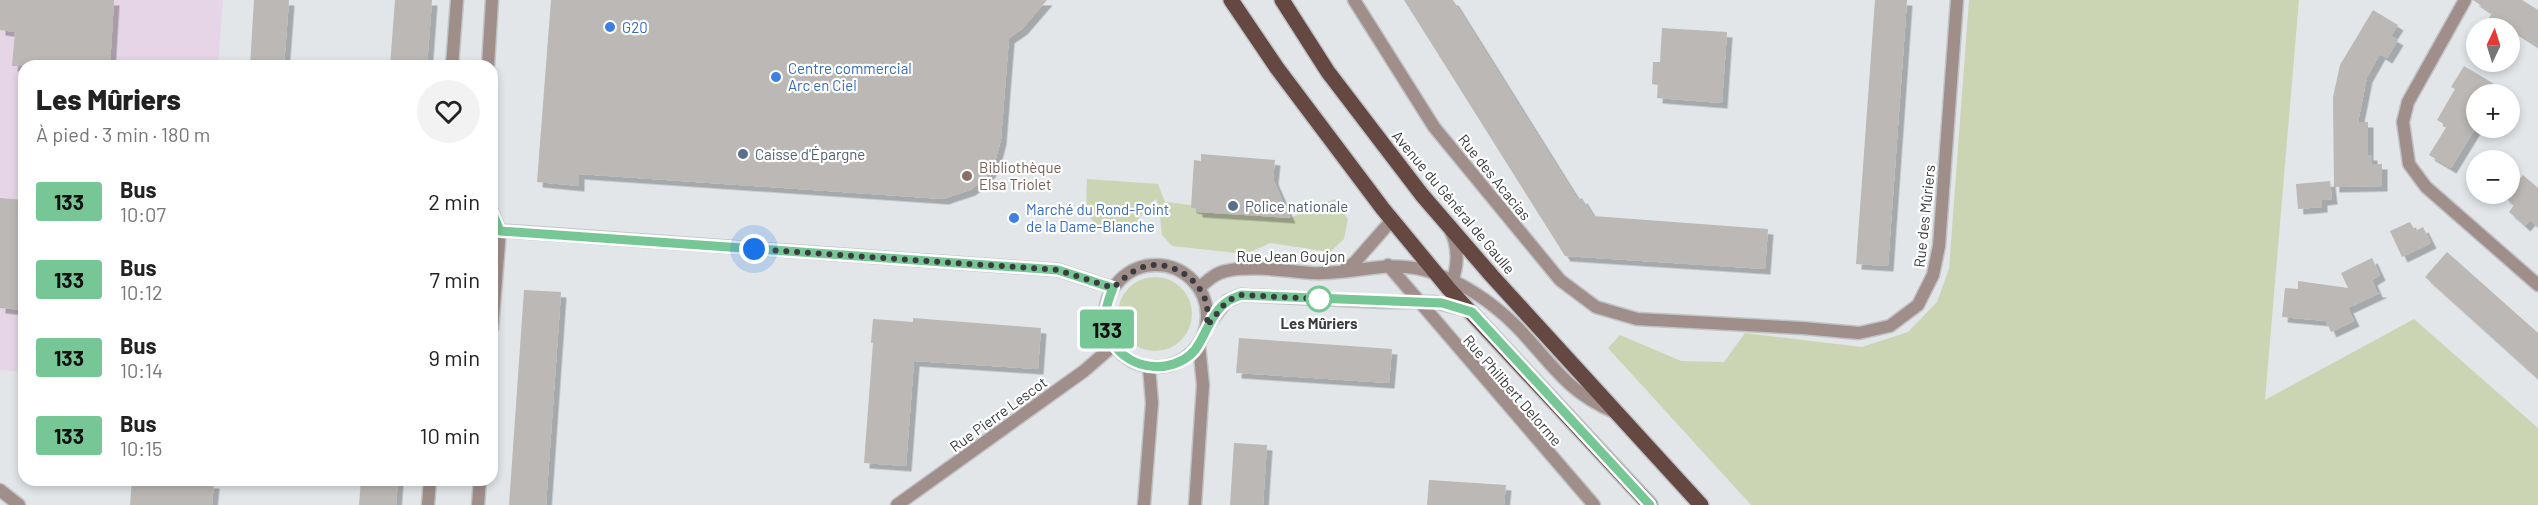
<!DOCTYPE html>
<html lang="fr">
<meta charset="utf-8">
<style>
body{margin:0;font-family:Barlow,sans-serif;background:#f2f2f2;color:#222;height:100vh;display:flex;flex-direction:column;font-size:22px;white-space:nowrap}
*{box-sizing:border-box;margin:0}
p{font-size:20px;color:#767676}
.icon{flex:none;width:33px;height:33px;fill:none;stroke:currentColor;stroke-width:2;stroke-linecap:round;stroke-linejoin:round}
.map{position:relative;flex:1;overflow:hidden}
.side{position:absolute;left:18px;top:60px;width:480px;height:426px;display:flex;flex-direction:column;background:#fff;border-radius:18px;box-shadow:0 3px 9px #0003}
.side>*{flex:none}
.badge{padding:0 12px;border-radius:4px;font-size:21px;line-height:39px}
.needle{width:39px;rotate:4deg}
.controls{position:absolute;left:2466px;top:18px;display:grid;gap:12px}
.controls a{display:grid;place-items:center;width:54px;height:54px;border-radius:50%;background:#fff;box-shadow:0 3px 9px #0003;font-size:30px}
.you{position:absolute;width:30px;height:30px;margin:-15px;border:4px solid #fff;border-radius:50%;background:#1a73e8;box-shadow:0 0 0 9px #1a73e833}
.map>.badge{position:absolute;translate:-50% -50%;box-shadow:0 0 0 3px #fff}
.round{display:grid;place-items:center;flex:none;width:63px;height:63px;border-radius:32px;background:#f2f2f2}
.summary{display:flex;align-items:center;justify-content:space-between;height:102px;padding:0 18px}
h1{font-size:28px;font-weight:800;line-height:45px}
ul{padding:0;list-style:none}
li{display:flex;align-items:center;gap:18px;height:78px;padding:0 18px}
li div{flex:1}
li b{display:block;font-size:22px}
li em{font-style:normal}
li .badge{min-width:66px;font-weight:700;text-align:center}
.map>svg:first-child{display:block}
.education{fill:#e6d5e7}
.green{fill:#cbd5b3}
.building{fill:#bbb8b5;filter:url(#shadow)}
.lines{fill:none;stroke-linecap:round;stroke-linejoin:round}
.minor-casing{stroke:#c1c4c7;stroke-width:15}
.tertiary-casing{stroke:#c1c4c7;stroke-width:15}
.primary-casing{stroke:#c1c4c7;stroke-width:18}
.minor{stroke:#a08e8b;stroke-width:12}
.tertiary{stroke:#a08e8b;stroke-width:12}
.primary{stroke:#654842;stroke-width:15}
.line-casing{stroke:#fff;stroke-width:14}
.line{stroke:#77c695;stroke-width:9}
.walk{stroke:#3b3c3d;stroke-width:6;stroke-dasharray:0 10.8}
.shop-dot{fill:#3f7fe0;stroke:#fff;stroke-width:2}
.service-dot{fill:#5c6f8a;stroke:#fff;stroke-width:2}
.education-dot{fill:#8d6e63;stroke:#fff;stroke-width:2}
.stop-dot{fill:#fff;stroke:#77c695;stroke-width:3}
.labels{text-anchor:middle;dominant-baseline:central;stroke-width:4.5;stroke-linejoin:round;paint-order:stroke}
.shop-label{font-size:15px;fill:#366cbe;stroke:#fff;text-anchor:start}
.service-label{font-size:15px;fill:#4e5e75;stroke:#fff;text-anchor:start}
.education-label{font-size:15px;fill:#785e54;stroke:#fff;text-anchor:start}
.street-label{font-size:15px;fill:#3b3c3d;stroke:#fff}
.stop-label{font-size:15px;font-weight:bold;fill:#3b3c3d;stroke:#fff}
</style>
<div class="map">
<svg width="2538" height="505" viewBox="0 0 2538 505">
<defs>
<filter id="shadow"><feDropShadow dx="5.5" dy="5.5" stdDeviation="0" flood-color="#0004"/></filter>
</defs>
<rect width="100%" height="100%" fill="#e2e6e9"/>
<!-- education -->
<path class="education" d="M 0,0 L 223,0 L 218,66 L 24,66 L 24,372 L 0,370 Z"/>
<!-- green -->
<path class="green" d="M 1969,0 L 2299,0 L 2265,400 L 2414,319 L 2538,428 L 2538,505 L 1751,505 L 1608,348 L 1620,335 L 1681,361 L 1724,362 L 1745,333 L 1862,347 L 1908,332 L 1937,302 L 1949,269 Z
M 1087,179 L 1158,184 L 1165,202 L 1191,205 L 1191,208 L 1276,215 L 1277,217 L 1290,218 L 1335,199 L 1348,219 L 1344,239 L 1330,252 L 1270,243 L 1246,254 L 1172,246 L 1162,235 L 1159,207 L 1156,199 L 1147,206 L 1130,232 C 1086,228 1085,219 1087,179 Z
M1118 314a37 37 0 1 1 74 0a37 37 0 1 1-74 0Z"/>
<!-- building -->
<path class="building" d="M 0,0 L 114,0 L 110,66 L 12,66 L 15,32 L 0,30 Z
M 254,0 L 289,0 L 284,66 L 250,66 Z
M 395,0 L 432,0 L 427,66 L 390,66 Z
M 551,0 L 1047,0 L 1022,29 L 1009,38 L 1001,139 L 994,166 L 985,179 L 970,190 L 943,199 L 579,174 L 579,186 L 537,182 Z
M 1404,0 L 1453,0 L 1578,200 L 1582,198 L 1593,216 L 1768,229 L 1765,269 L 1565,256 Z
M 1875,0 L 1907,0 L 1888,266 L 1856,264 Z
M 2473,0 L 2522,0 L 2538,10 L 2538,46 L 2510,28 L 2483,28 L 2492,13 Z
M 2373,10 L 2398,25 L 2391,36 L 2398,40 L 2387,58 L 2380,54 L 2367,77 L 2358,122 L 2368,122 L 2368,155 L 2372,155 L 2372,164 L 2382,164 L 2382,186 L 2334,187 L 2333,97 L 2340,65 Z
M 1662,28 L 1727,32 L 1722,103 L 1657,98 L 1658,85 L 1652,84 L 1653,62 L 1660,62 Z
M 2464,66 L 2511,94 L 2476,94 L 2476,127 L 2451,168 L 2429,155 L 2447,126 L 2437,120 L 2455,89 L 2451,87 Z
M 1201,154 L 1275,160 L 1273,179 L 1290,218 L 1197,212 L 1197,209 L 1191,208 L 1194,160 L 1201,161 Z
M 2523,175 L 2538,188 L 2538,227 L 2530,220 L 2525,226 L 2509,212 L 2514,205 L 2504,197 Z
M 2330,181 L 2332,199 L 2322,200 L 2322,207 L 2298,209 L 2296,184 Z
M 0,198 L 24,200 L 23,310 L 0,308 Z
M 2410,222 L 2415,231 L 2423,227 L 2431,243 L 2402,257 L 2390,231 Z
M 2447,252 L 2538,333 L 2538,379 L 2425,277 Z
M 2372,258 L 2380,275 L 2372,280 L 2377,292 L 2382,292 L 2348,308 L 2354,321 L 2331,332 L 2326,321 L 2282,317 L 2285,288 L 2298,289 L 2298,281 L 2348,288 L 2341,273 Z
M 524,290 L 561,292 L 546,505 L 509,505 Z
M 913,318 L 1041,328 L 1038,369 L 914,361 L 906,466 L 864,463 L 873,343 L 871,343 L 873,319 L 913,322 Z
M 1239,338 L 1392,349 L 1389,383 L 1236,373 Z
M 1234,443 L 1267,445 L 1263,505 L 1230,505 Z
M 132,480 L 214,483 L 212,505 L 130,505 Z
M 361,480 L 398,480 L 396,505 L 359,505 Z
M 1429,480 L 1506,485 L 1504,505 L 1427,505 Z"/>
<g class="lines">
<defs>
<path id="minor" d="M 1354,0 L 1434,127 L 1560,280 L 1596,307 L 1637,319 L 1802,328 L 1859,333 L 1890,326 L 1918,305 L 1933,275 L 1939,246 L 1957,0
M 2465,0 L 2408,102 L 2403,122 L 2409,164 L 2426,187 L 2538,285
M 492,230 L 1058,270 L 1113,288
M 1451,232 C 1459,248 1458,268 1451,284
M 1388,265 L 1594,505
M1105 316a51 51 0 1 1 102 0a51 51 0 1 1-102 0Z
M 1343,271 L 1355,262 L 1392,220
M 1199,288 C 1207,281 1215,273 1226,271 C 1249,265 1287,271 1312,273 C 1352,275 1384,260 1424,270 C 1458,279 1491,301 1516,326 C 1551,362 1565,391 1614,412
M 1207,326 L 1227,301 L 1241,295 L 1384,302 L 1434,302 L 1470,311
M 0,490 L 19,505
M 897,505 L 1084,371 L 1114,345
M 1144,505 L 1152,403 L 1149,367
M 1195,505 L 1203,385 L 1199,345"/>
<path id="tertiary" d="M 452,66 L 457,0
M 488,66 L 492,0
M 492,212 L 500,231 L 492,328
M 428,505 L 430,480
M 478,505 L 480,480"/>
<path id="primary" d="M 1231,0 L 1277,68 L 1383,209 L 1449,289 L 1650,505
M 1282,0 L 1328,72 L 1422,195 L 1492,276 L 1701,505"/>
</defs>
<!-- minor casing -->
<use href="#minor" class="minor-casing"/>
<!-- tertiary casing -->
<use href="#tertiary" class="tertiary-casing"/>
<!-- primary casing -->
<use href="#primary" class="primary-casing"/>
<!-- minor -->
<use href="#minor" class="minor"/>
<!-- tertiary -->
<use href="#tertiary" class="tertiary"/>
<!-- primary -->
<use href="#primary" class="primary"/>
</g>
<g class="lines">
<defs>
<path id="line" d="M 492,212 L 500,231 L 1058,270 L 1113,288 C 1106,305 1102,319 1110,337 C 1116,351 1126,359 1140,364 C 1162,371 1189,364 1200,342 C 1208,328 1214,310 1228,301 C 1232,298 1237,297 1241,295 L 1442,303 L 1472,312 L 1650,505"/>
</defs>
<!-- line casing -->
<use href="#line" class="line-casing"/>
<!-- line -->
<use href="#line" class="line"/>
<!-- walk -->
<path class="walk" d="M 754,249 L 1058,270 L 1113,288 C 1123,279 1131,271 1143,267 C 1170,258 1203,280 1207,307 C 1208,313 1207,320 1207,326 L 1227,301 L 1241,295 L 1321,299 L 1319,299"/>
</g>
<!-- markers -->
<g class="shop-dot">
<circle cx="610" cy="27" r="6"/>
<circle cx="776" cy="77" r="6"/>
<circle cx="1014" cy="218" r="6"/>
</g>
<g class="service-dot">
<circle cx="743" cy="154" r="6"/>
<circle cx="1233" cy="206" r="6"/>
</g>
<circle class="education-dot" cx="967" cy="176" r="6"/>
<circle class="stop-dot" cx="1319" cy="299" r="12"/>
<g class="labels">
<!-- shop labels -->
<g class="shop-label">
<text x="622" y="27">G20</text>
<text x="788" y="68">Centre commercial<tspan x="788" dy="17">Arc en Ciel</tspan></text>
<text x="1026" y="209">Marché du Rond-Point<tspan x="1026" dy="17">de la Dame-Blanche</tspan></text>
</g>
<!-- service labels -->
<g class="service-label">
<text x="755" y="154">Caisse d'Épargne</text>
<text x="1245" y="206">Police nationale</text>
</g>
<!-- education labels -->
<g class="education-label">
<text x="979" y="167">Bibliothèque<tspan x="979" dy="17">Elsa Triolet</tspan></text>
</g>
<!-- street labels -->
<g class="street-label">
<text transform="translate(1495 177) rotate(51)">Rue des Acacias</text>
<text transform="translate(1454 202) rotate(50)">Avenue du Général de Gaulle</text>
<text transform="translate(1924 216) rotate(-84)">Rue des Mûriers</text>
<text x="1291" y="256">Rue Jean Goujon</text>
<text transform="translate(1513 390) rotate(49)">Rue Philibert Delorme</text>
<text transform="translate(998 414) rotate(-36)">Rue Pierre Lescot</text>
</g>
<!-- stop labels -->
<g class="stop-label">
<text x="1319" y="323">Les Mûriers</text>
</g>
</g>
</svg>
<div class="controls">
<a><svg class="needle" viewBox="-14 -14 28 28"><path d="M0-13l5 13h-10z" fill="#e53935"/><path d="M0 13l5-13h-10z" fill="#767676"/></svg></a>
<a>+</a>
<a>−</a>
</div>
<div class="you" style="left:754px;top:249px"></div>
<b class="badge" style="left:1107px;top:329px;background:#77c695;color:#111">133</b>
<section class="side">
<div class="summary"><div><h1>Les Mûriers</h1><p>À pied · 3 min · 180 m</p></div><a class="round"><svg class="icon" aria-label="heart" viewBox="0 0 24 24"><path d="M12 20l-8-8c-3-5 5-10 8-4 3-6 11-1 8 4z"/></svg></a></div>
<ul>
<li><span class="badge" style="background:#77c695;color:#111">133</span><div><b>Bus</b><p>10:07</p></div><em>2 min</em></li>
<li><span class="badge" style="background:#77c695;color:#111">133</span><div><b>Bus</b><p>10:12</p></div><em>7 min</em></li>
<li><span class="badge" style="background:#77c695;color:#111">133</span><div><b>Bus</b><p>10:14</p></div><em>9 min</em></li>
<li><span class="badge" style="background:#77c695;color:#111">133</span><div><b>Bus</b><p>10:15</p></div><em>10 min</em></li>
</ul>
</section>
</div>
